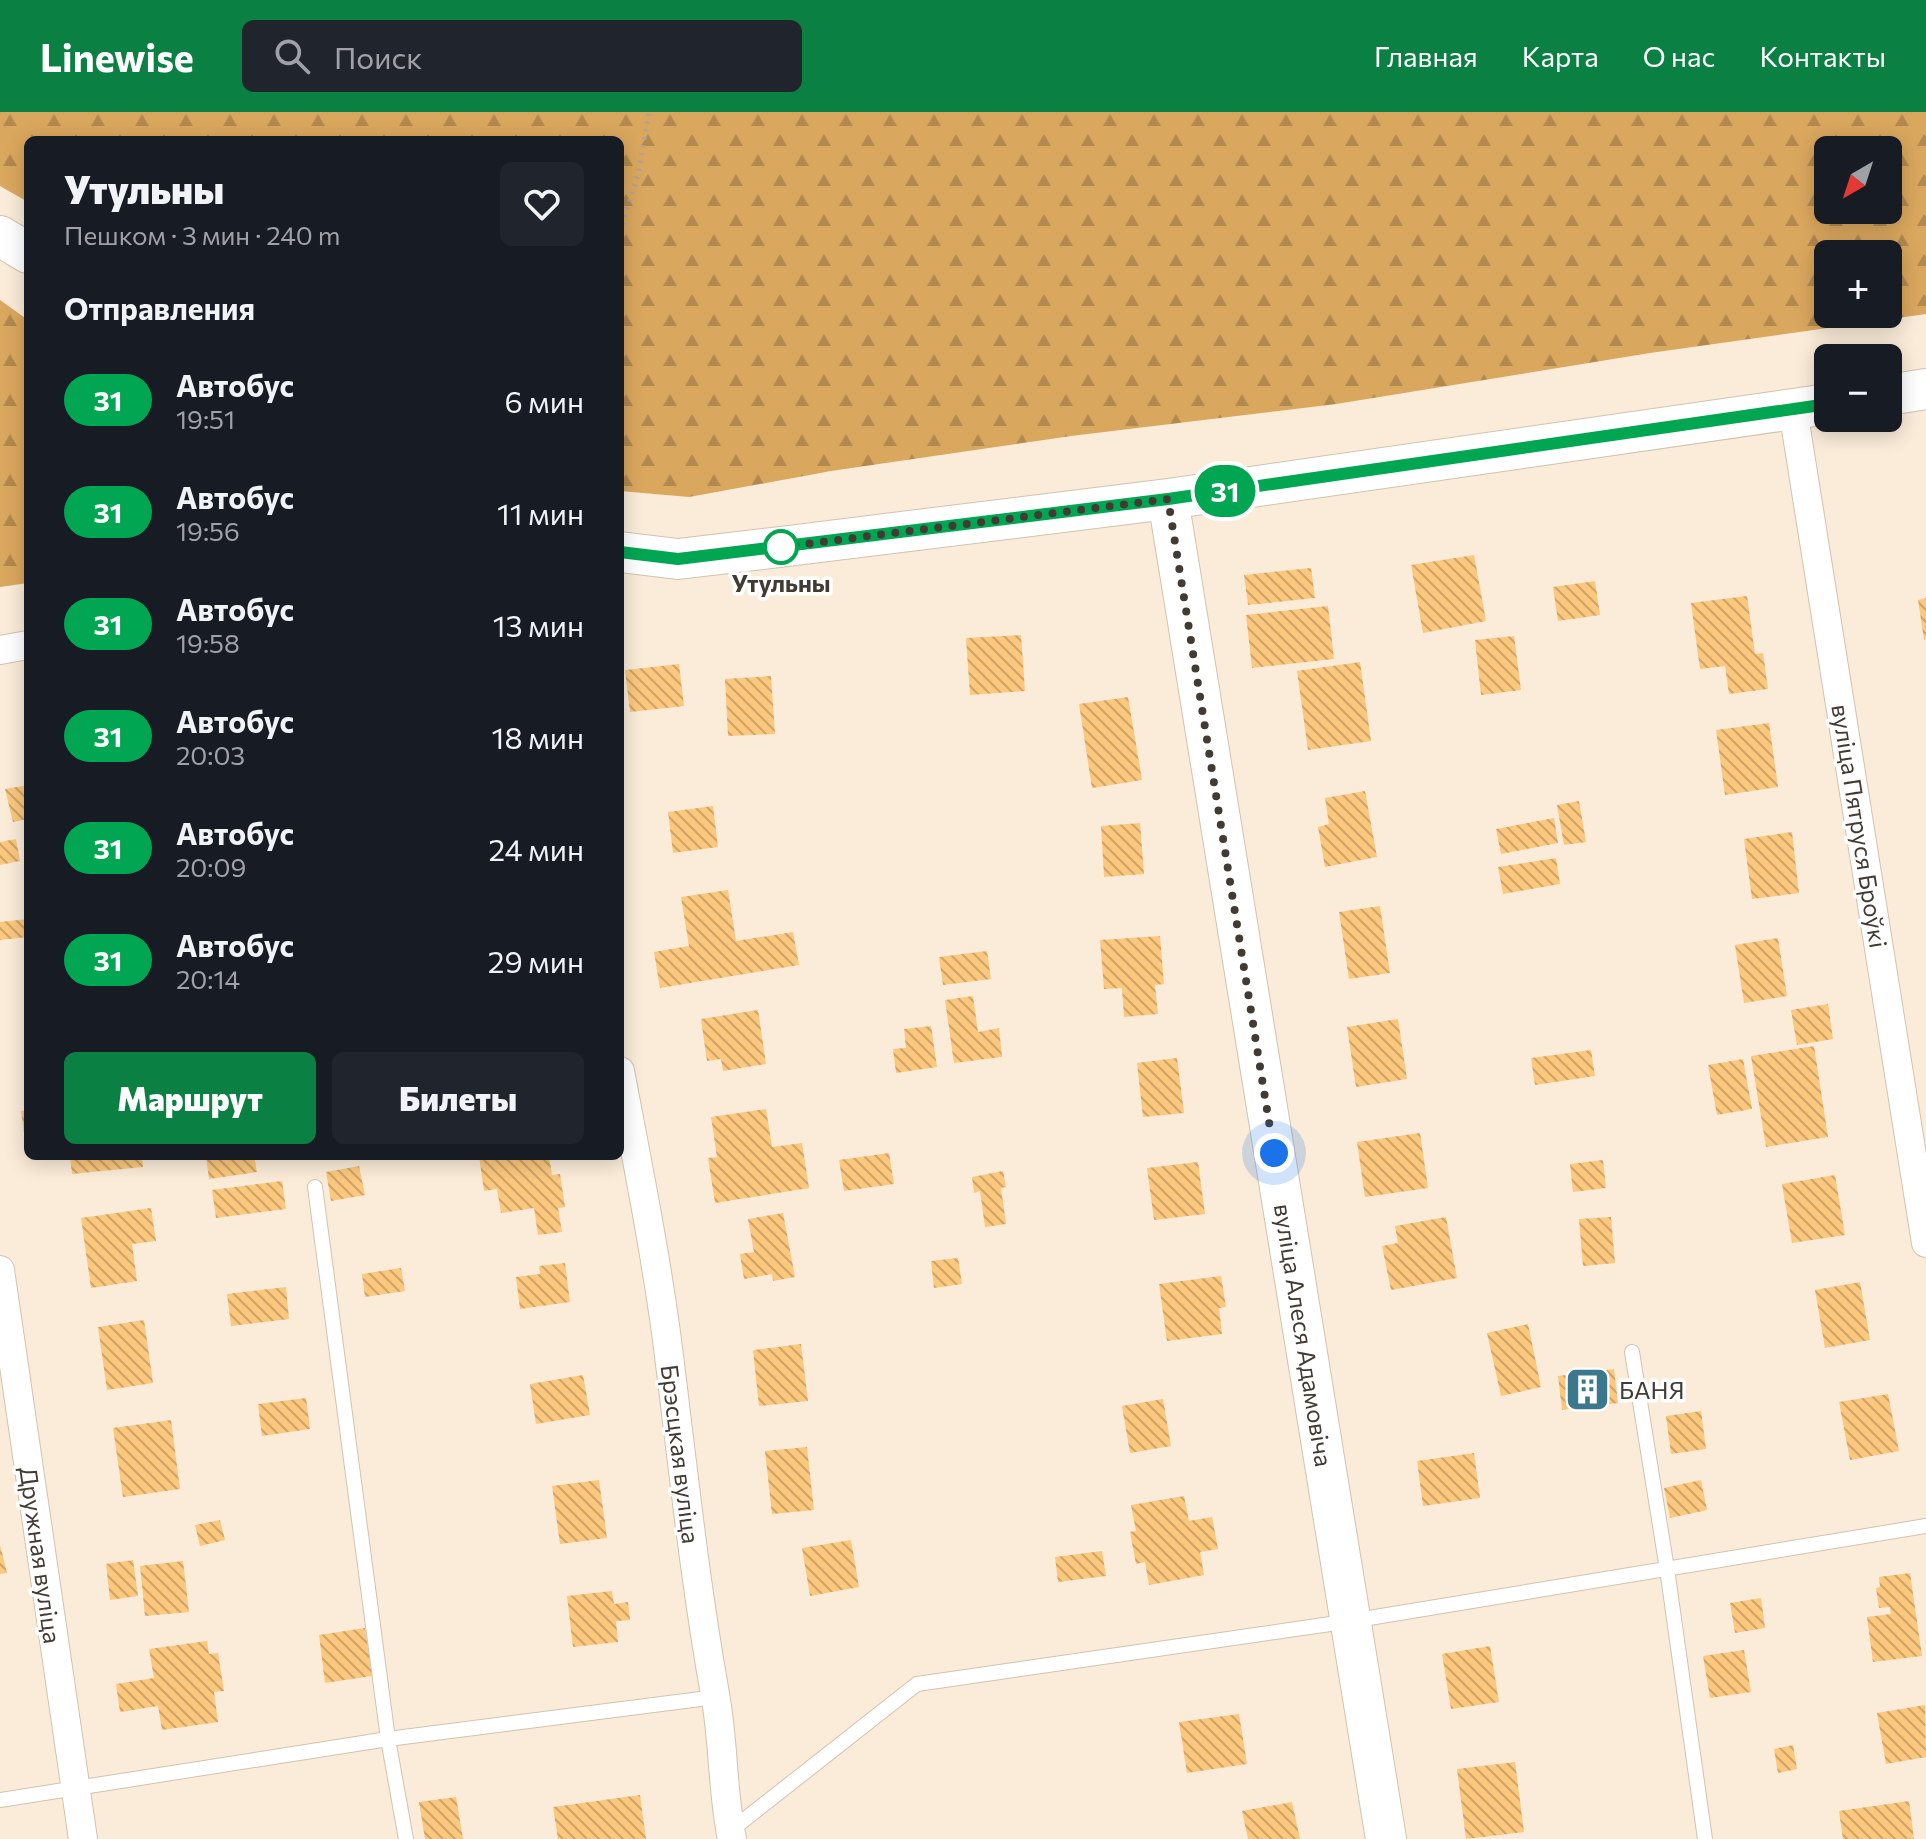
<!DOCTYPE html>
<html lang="ru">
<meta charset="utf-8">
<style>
body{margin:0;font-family:Commissioner,sans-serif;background:#20242c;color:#f1f3f6;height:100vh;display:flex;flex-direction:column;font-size:30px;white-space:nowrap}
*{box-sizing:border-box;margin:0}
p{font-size:26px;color:#9ea1a6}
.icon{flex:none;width:44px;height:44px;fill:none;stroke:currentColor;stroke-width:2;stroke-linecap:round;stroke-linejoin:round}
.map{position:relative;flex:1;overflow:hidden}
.sheet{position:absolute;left:24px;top:24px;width:600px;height:1024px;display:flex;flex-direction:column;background:#171b24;border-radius:12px;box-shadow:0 4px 20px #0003}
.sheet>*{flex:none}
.badge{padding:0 16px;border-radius:26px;font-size:28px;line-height:52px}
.needle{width:52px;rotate:219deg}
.buttons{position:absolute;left:1814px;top:24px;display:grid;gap:16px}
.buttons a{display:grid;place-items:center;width:88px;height:88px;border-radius:12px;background:#171b24;box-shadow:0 4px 20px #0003;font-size:40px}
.you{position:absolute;width:40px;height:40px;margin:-20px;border:6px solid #fff;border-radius:50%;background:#1a73e8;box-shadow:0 0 0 12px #1a73e833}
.map>.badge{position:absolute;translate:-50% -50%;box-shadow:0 0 0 4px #fff}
h2{padding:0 40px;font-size:30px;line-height:72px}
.round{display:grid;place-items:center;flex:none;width:84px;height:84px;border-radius:12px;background:#20242c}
.overview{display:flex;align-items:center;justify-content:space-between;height:136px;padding:0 40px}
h1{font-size:38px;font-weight:800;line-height:60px}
.cta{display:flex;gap:16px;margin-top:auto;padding:16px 40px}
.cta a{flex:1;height:92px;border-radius:12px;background:#0b8043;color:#fff;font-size:32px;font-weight:800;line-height:92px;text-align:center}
.cta a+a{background:#20242c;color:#f1f3f6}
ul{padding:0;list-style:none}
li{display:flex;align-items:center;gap:24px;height:112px;padding:0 40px}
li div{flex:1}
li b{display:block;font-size:30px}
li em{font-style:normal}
li .badge{min-width:88px;font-weight:700;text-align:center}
header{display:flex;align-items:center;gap:48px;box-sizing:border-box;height:112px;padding:0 40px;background:#0b8043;color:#fff}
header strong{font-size:38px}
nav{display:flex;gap:44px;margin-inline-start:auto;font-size:28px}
.search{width:560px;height:72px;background:#20242c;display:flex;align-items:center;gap:20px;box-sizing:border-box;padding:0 28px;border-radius:12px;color:#9ea1a6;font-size:30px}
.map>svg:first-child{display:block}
.forest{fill:url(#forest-firs);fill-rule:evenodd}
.building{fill:url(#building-back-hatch)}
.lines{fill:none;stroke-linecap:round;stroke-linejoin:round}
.lane-casing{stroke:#d1c3b1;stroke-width:16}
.street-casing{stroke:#d1c3b1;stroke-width:30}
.secondary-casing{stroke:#d1c3b1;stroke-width:42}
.path{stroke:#afa496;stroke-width:5;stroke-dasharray:2 6;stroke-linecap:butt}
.lane{stroke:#fff;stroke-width:14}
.street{stroke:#fff;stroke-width:28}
.secondary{stroke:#fff;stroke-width:40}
.line-casing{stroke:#fff;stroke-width:18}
.line{stroke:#00a651;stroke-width:12}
.walk{stroke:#413b34;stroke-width:8;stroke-dasharray:0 14.4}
.stop-dot{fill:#fff;stroke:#00a651;stroke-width:4}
.labels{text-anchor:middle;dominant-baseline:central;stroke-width:7;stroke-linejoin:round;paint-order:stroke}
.stop-label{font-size:24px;font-weight:bold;fill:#413b34;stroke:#fff}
.street-label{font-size:24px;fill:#413b34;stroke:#fff}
.poi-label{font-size:24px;fill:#413b34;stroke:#fff;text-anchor:start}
</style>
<header>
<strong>Linewise</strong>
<div class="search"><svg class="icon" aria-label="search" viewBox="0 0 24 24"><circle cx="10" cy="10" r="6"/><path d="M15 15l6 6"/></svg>Поиск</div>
<nav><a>Главная</a><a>Карта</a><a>О нас</a><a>Контакты</a></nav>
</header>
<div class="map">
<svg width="1926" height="1727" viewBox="0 0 1926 1727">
<defs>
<pattern id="forest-firs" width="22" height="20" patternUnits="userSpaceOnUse" patternTransform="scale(2)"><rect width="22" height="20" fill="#daa75e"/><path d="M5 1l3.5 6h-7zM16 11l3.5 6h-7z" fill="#b2894e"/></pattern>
<pattern id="building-back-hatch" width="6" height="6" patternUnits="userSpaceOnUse" patternTransform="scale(2)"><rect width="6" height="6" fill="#fcc87e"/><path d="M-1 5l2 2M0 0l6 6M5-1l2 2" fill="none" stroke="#cea468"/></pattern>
</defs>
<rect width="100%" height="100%" fill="#fbecd9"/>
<!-- forest -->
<path class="forest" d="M 0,0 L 1926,0 L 1926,202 L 1650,241 L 1336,292 L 1071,324 L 831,359 L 689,385 L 620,379 L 620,28 L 28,28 L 28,90 L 0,74 ZM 1828,38 L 1888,38 L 1888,98 L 1828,98 ZM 1828,142 L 1888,142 L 1888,202 L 1828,202 Z
M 0,188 L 28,208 L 28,471 L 0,475 Z"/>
<!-- building -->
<path class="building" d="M 1474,443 L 1486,509 L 1423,521 L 1411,453 Z
M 1311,456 L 1315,486 L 1248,493 L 1244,463 Z
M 1595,469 L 1600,503 L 1558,509 L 1553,475 Z
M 1747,484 L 1755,542 L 1763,541 L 1768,577 L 1729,582 L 1725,554 L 1700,557 L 1691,491 Z
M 1926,486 L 1926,527 L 1924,528 L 1918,488 Z
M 1328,494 L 1334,547 L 1252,556 L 1246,503 Z
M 1021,523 L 1025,579 L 970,583 L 966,526 Z
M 1514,524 L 1521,578 L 1481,583 L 1475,528 Z
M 1360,550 L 1371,629 L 1308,638 L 1297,559 Z
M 679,552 L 684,594 L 630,600 L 625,558 Z
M 771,564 L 775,622 L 728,624 L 725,567 Z
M 1128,585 L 1142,668 L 1092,676 L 1079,592 Z
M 1769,611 L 1778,675 L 1725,683 L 1716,618 Z
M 28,673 L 28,707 L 13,710 L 5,677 Z
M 1365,679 L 1377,745 L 1325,755 L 1318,715 L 1329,712 L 1325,686 Z
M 1579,689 L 1586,730 L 1564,733 L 1557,693 Z
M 713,694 L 718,735 L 673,741 L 668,700 Z
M 1554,706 L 1558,731 L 1501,742 L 1496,717 Z
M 1140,711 L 1144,762 L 1104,765 L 1101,714 Z
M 1792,720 L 1799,781 L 1752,787 L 1744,727 Z
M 16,727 L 20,749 L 0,753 L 0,730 Z
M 1556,746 L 1560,772 L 1503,782 L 1498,755 Z
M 728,778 L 736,829 L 793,820 L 799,853 L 660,876 L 654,840 L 689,834 L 681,785 Z
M 1380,794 L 1390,861 L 1349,867 L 1339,800 Z
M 28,807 L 28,825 L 0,828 L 0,810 Z
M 1160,824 L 1164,872 L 1155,873 L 1158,902 L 1124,905 L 1122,876 L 1104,877 L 1100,828 Z
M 1778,826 L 1787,884 L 1744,891 L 1735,833 Z
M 987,839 L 991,867 L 943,873 L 939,845 Z
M 973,884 L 978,920 L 999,916 L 1002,945 L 954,951 L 945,888 Z
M 1828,892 L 1833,927 L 1797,933 L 1791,898 Z
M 758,898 L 766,952 L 723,959 L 721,947 L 707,949 L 701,907 Z
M 1398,907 L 1407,967 L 1356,975 L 1347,915 Z
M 931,914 L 937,955 L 896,961 L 893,937 L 906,936 L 904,917 Z
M 1814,934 L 1828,1025 L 1766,1035 L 1751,944 Z
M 1591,938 L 1595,964 L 1535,973 L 1531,946 Z
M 1177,946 L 1184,1001 L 1143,1005 L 1137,951 Z
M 1743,947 L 1752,997 L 1717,1003 L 1708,953 Z
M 766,997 L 772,1035 L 802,1031 L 809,1076 L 715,1091 L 708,1046 L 717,1045 L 711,1005 Z
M 28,998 L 28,1027 L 25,1028 L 21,999 Z
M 1420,1021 L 1428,1076 L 1365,1085 L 1357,1030 Z
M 889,1041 L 894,1072 L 844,1079 L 839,1048 Z
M 70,1044 L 142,1044 L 143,1055 L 72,1062 Z
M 206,1044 L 254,1044 L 257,1060 L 209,1067 Z
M 479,1044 L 549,1044 L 552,1063 L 560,1062 L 565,1095 L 558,1096 L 562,1120 L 538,1123 L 534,1096 L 501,1101 L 497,1077 L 484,1079 Z
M 1603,1048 L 1606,1076 L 1573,1080 L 1570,1052 Z
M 1198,1050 L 1205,1102 L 1154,1108 L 1147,1056 Z
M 359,1054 L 365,1083 L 331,1089 L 326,1060 Z
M 1003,1059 L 1006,1075 L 1001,1076 L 1006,1112 L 985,1115 L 980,1079 L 974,1081 L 972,1065 Z
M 1835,1063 L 1845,1123 L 1792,1131 L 1782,1072 Z
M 282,1069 L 286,1097 L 216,1106 L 212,1078 Z
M 151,1096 L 156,1129 L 132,1132 L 137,1169 L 91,1176 L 81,1106 Z
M 783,1101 L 795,1165 L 773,1169 L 772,1162 L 744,1167 L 740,1142 L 754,1140 L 748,1107 Z
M 1446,1105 L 1457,1166 L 1391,1178 L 1382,1134 L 1398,1131 L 1395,1114 Z
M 1611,1105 L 1615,1151 L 1583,1154 L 1579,1107 Z
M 958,1146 L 962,1172 L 934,1176 L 931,1149 Z
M 565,1151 L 570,1190 L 520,1197 L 516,1165 L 540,1162 L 539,1154 Z
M 401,1156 L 405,1179 L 365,1185 L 362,1162 Z
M 1221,1164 L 1226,1195 L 1219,1196 L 1222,1222 L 1167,1229 L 1159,1172 Z
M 1860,1170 L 1870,1228 L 1825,1236 L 1815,1178 Z
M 286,1175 L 289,1207 L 231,1214 L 227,1182 Z
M 144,1208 L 153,1271 L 107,1278 L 98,1215 Z
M 1528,1212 L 1541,1275 L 1501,1284 L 1487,1221 Z
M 801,1232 L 808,1289 L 759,1294 L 753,1238 Z
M 1614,1257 L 1618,1291 L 1562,1298 L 1558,1264 Z
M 583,1263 L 590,1303 L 536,1312 L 530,1272 Z
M 1888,1282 L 1899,1339 L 1850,1348 L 1839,1290 Z
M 306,1286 L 310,1317 L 262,1324 L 258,1292 Z
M 1163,1287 L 1171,1334 L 1130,1341 L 1122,1294 Z
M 1701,1299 L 1706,1337 L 1671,1342 L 1666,1304 Z
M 171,1308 L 180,1377 L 123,1385 L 113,1316 Z
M 807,1335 L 814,1398 L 772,1402 L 765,1339 Z
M 1474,1341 L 1480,1386 L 1423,1394 L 1417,1349 Z
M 599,1368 L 607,1426 L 560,1432 L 552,1374 Z
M 1701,1368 L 1707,1398 L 1670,1406 L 1664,1376 Z
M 1184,1384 L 1189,1409 L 1212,1405 L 1218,1437 L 1200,1440 L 1204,1463 L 1149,1473 L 1145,1450 L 1136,1452 L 1130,1420 L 1136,1419 L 1131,1393 Z
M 220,1408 L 225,1428 L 200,1434 L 195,1413 Z
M 851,1428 L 859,1475 L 810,1484 L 802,1436 Z
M 0,1433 L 7,1461 L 0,1462 Z
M 1102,1439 L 1106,1464 L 1058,1470 L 1055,1445 Z
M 133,1448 L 138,1484 L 110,1488 L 106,1452 Z
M 183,1449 L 189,1500 L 145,1504 L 140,1454 Z
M 1910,1461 L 1922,1544 L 1873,1550 L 1867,1505 L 1891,1502 L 1890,1495 L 1879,1496 L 1876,1476 L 1880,1475 L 1879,1465 Z
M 612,1479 L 614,1492 L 628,1490 L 630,1508 L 616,1509 L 618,1530 L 573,1535 L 567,1484 Z
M 1761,1486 L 1765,1516 L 1735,1521 L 1730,1491 Z
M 365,1516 L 372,1564 L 325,1571 L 319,1523 Z
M 207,1529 L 209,1542 L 218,1541 L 224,1579 L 214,1580 L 218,1610 L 162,1618 L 158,1594 L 120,1600 L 116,1572 L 154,1566 L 149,1537 Z
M 1490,1534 L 1499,1590 L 1451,1597 L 1442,1542 Z
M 1744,1538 L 1751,1580 L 1710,1586 L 1703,1544 Z
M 1925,1593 L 1926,1645 L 1886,1652 L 1877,1601 Z
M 1239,1602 L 1247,1652 L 1187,1661 L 1179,1610 Z
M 1793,1633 L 1797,1657 L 1778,1661 L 1774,1637 Z
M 1515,1650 L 1524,1720 L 1466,1727 L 1457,1657 Z
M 640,1683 L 646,1727 L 558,1727 L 553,1695 Z
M 456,1685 L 463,1727 L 425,1727 L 419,1690 Z
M 1909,1689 L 1914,1727 L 1843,1727 L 1839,1699 Z
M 1292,1690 L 1300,1727 L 1248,1727 L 1242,1699 Z"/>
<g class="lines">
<defs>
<path id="lane" d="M 315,1075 L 388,1627 L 406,1727
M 1632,1240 L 1667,1457 L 1705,1727
M 0,1688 L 388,1627 L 716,1585
M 730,1719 L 917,1572 L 1351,1509 L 1926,1414"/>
<path id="street" d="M 1793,298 L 1926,1131
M 0,538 L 28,533
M 620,959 C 637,1049 655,1138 667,1228 C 682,1346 694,1465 715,1582 C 724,1630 722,1680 732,1727
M 0,1158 L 83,1727"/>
<path id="secondary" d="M 0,124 L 28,141
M 1888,283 L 1926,277
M 1168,387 L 1386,1727
M 620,440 L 678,447 L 780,435 L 1168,387 L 1828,292"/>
</defs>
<!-- lane casing -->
<use href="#lane" class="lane-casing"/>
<!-- street casing -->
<use href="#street" class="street-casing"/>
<!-- secondary casing -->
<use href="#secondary" class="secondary-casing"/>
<!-- path -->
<path class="path" d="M 620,120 L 639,59 L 649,0"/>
<!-- lane -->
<use href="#lane" class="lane"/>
<!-- street -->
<use href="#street" class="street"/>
<!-- secondary -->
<use href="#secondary" class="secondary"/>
</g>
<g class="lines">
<defs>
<path id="line" d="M 620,440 L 678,447 L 810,431 L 1168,387 L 1828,292"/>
</defs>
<!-- line casing -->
<use href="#line" class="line-casing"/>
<!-- line -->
<use href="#line" class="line"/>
<!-- walk -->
<path class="walk" d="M 781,435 L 1168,387 L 1274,1041"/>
</g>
<!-- icons -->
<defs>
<symbol id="building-square" viewBox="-11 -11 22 22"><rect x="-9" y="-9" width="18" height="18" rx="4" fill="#3b788e" stroke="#fff"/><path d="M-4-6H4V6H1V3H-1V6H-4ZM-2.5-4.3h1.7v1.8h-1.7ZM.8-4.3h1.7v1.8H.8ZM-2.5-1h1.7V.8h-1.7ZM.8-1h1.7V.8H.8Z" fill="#fff"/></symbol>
</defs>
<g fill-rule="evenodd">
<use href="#building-square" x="1562" y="1252" width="51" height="51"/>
</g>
<!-- markers -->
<circle class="stop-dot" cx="781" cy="435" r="16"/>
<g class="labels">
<!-- stop labels -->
<g class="stop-label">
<text x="781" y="470">Утульны</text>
</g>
<!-- street labels -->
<g class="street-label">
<text transform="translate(1860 714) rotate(81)">вуліца Пятруся Броўкі</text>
<text transform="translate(1304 1223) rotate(81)">вуліца Алеся Адамовіча</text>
<text transform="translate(681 1342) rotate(83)">Брэсцкая вуліца</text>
<text transform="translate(41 1443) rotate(82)">Дружная вуліца</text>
</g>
<!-- poi labels -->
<g class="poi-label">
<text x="1619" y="1277">БАНЯ</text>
</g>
</g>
</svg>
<div class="buttons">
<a><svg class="needle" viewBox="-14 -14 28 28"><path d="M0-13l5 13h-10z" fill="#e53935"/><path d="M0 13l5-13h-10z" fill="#9ea1a6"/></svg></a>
<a>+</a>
<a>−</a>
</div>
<div class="you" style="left:1274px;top:1041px"></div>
<b class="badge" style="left:1225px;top:379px;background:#00a651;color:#fff">31</b>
<section class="sheet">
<div class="overview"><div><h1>Утульны</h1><p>Пешком · 3 мин · 240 m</p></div><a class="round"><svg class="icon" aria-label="heart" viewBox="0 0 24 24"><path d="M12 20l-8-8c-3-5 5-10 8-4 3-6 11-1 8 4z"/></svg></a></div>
<h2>Отправления</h2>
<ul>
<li><span class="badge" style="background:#00a651;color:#fff">31</span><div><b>Автобус</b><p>19:51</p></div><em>6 мин</em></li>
<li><span class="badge" style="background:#00a651;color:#fff">31</span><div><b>Автобус</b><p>19:56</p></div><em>11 мин</em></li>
<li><span class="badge" style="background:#00a651;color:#fff">31</span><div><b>Автобус</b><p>19:58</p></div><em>13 мин</em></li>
<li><span class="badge" style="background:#00a651;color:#fff">31</span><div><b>Автобус</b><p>20:03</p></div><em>18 мин</em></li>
<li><span class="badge" style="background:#00a651;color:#fff">31</span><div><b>Автобус</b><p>20:09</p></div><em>24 мин</em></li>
<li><span class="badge" style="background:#00a651;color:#fff">31</span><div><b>Автобус</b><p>20:14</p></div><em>29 мин</em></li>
</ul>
<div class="cta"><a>Маршрут</a><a>Билеты</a></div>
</section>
</div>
